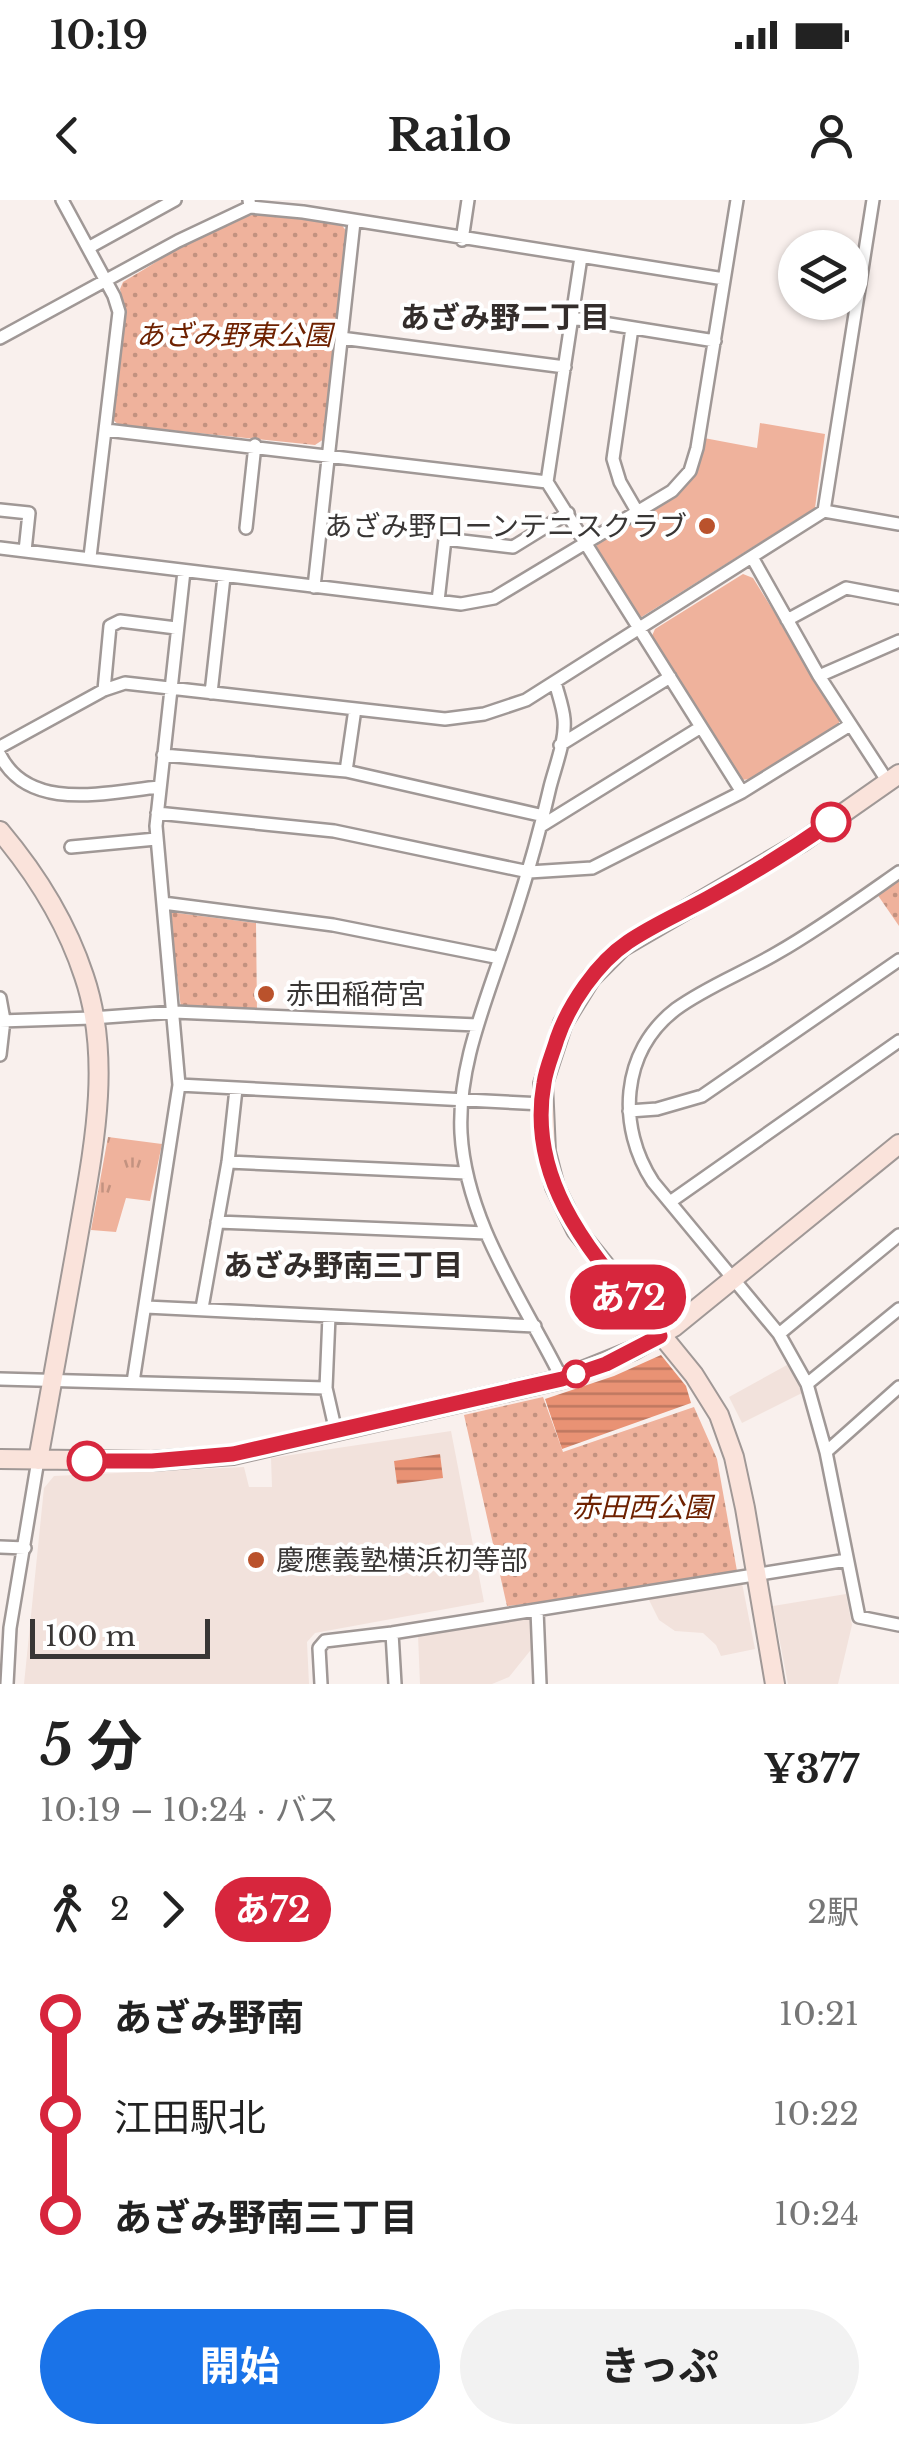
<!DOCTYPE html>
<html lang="ja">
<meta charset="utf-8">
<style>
body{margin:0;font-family:"Libre Baskerville","Noto Sans JP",serif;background:#f2f2f2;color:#222;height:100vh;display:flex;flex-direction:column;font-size:38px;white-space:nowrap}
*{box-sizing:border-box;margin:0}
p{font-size:32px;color:#767676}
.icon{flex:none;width:55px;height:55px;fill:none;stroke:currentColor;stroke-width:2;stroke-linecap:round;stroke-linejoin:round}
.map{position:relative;height:1484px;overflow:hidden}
.details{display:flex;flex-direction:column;background:#fff;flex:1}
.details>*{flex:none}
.badge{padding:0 20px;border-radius:32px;font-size:35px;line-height:65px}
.buttons{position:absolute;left:778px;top:30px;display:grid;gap:20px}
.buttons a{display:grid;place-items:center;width:90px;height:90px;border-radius:50%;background:#fff;box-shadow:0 2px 8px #0004;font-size:50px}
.scale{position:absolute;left:30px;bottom:25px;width:180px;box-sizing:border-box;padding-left:10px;border:5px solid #393635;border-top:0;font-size:28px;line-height:35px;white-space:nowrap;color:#393635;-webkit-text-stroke:8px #fff;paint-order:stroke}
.map>.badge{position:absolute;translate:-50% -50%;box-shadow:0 0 0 5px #fff}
.legs{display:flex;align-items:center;gap:15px;height:110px;padding:0 40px;font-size:32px}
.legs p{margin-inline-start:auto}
.overview{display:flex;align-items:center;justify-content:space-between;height:170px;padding:0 40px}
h1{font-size:55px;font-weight:700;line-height:75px}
.primary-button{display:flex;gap:20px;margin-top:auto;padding:20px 40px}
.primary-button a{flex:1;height:115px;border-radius:60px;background:#1a73e8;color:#fff;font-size:40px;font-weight:700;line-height:115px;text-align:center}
.primary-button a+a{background:#f2f2f2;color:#222}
ul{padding:0 40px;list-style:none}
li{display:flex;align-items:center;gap:35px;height:100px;font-size:38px}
li i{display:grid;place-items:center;width:15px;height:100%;margin:0 12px;background:currentColor}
li i::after{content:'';width:25px;height:25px;margin:-12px;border:8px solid;border-radius:50%;background:#fff}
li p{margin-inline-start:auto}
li:first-child i{background:linear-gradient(#0000 50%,currentColor 0)}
li:last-child i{background:linear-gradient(currentColor 50%,#0000 0)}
.status{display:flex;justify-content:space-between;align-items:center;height:70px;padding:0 50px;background:#fff;direction:ltr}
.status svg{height:28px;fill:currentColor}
header{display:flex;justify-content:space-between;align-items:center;height:130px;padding:0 40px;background:#fff;font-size:45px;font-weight:700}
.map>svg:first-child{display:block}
.built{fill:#f2e2dc}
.grass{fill:url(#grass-tufts)}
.park{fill:url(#park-dots)}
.pitch{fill:#efb29c}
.water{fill:url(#water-rules)}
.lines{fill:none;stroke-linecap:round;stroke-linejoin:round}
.street-casing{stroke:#a09896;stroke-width:16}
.secondary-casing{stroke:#a09896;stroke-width:22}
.street{stroke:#fff;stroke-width:11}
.secondary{stroke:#fae3db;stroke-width:18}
.line-1-casing{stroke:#fff;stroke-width:22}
.line-1{stroke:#d7263d;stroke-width:15}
.poi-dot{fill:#ba522c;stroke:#fff;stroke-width:4}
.stop-1-dot{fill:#fff;stroke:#d7263d;stroke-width:5}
.labels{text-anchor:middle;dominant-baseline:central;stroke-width:8;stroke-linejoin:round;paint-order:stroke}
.park-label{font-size:28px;font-style:italic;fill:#6e2100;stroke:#fff}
.poi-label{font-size:28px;fill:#393635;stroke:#fff;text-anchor:start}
.neighbourhood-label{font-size:30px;font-weight:bold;fill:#332d2b;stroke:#fff}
</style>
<div class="status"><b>10:19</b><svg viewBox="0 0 49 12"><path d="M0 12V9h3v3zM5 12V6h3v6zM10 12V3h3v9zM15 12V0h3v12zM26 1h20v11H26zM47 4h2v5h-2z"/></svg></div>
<header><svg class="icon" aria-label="back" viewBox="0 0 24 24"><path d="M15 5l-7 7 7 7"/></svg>Railo<svg class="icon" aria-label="person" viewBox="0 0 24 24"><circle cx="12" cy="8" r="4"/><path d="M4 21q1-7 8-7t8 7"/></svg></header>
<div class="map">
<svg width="899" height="1484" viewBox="0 0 899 1484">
<defs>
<pattern id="grass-tufts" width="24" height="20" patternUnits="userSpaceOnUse" patternTransform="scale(2.5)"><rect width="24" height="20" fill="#efb29c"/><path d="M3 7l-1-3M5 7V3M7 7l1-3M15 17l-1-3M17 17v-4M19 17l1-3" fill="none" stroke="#c39280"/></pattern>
<pattern id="park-dots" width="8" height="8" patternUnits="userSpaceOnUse" patternTransform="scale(2.5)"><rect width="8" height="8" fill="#efb29c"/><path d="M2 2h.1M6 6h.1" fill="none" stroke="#c39280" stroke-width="1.8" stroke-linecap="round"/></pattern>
<pattern id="water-rules" width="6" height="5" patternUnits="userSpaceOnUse" patternTransform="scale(2.5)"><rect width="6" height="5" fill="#e99274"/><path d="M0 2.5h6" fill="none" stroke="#be7860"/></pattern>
</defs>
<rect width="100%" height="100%" fill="#f9f0ed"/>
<!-- built -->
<path class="built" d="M 787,1165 L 804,1192 L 742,1223 L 729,1197 Z
M 451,1231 L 484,1402 L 315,1433 L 307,1442 L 309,1484 L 24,1484 L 44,1288 L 54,1276 L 244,1267 L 249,1287 L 272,1287 L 271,1258 Z
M 742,1383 L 755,1449 L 721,1456 L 716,1445 L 703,1433 L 675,1431 L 659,1420 L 648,1398 Z
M 846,1394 L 852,1425 L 838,1484 L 788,1484 L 773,1406 Z
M 529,1416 L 534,1446 L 509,1477 L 492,1484 L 420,1484 L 418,1435 Z"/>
<!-- grass -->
<path class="grass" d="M 108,937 L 162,944 L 150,1001 L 126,998 L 116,1032 L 91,1030 Z"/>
<!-- park -->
<path class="park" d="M 266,13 L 341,24 L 347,32 L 324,239 L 315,245 L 119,225 L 113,220 L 125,116 L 120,89 L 123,82 C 165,58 218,17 266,13 Z
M 899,678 L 899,726 L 877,694 Z
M 169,712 L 256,723 L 257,811 L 181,808 Z
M 543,1197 L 563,1252 L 694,1207 L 717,1259 L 737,1371 L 596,1396 L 507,1406 L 464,1215 Z"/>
<!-- pitch -->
<path class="pitch" d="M 760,223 L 825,234 L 815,308 L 640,418 L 597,351 L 597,343 L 679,290 L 704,238 L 757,248 Z
M 743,374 L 753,378 L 839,516 L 839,523 L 751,579 L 741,580 L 651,438 L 655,429 Z"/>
<!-- water -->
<path class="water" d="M 661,1155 L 686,1186 L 691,1203 L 562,1249 L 545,1199 L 614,1176 Z
M 440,1254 L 443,1278 L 397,1284 L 394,1261 Z"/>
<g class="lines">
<defs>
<path id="street" d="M 62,0 L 114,96 L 119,112 L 90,357
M 249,0 L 250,7 L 303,12 L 724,79
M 462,40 L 468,0
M 88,48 L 175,0
M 572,118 L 715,141
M 632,128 L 613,259 L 620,282 L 638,313
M 0,138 L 178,41 L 250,7
M 341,138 L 565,167
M 106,230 L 547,282 L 742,592
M 547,282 L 581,57
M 0,310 L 29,313 L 25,351
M 824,311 L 899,324
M 246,328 L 255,245
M 0,348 L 461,404 L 494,398 L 672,291 L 690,271 L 697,248 L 737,0
M 753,359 L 819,476 L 888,582
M 314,387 L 354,22
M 438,401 L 445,339 L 513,347 L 568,313
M 787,420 L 846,388 L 899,398
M 819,476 L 899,441
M 555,482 C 558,494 563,507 564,519 C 566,540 555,567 550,587 C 537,644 520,700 501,755 C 481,814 458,871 461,933 C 466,1023 523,1100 562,1179
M 104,490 L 110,426 L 120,421 L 176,428
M 211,493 L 224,377
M 560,545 L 670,477
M 0,547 L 104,490 L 125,483 L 445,519 L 484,514 L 526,500 L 824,311 L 873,0
M 0,555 C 29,613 107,592 159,587
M 163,555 L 346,571 L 544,616
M 346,571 L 355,509
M 157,613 L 334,631 L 529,672 L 592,668 L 742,592 L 850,525
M 541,626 L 701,527
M 71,647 L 156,639
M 899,672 C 859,700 819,729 777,753 C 745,772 706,787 676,809 C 620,852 617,927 653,982 L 779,1134 L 807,1184 L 826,1252 L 859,1417 L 899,1425
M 163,703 L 333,725 L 500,758
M 0,798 L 4,820 L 0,855
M 0,821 L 92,818 L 174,812 L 477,825
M 179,885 L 543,904
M 629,911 L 657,909 L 702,896 L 899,760
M 228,962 L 466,973
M 670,1002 L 899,841
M 217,1022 L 486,1033
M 146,1107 L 535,1126
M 202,1108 L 228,962 L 236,889
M 329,1116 L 326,1188 L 336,1232
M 779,1134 L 899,1035
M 0,1179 L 326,1188
M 133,1182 L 179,885 L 156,626 L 184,371
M 807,1184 L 899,1109
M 826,1252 L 899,1187
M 0,1347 L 25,1348
M 537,1410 L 540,1484
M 392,1433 L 395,1484
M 7,1484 L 10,1428 L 38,1260
M 321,1484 L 319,1448 L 325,1441 L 392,1433 L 847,1360"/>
<path id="secondary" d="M 0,631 C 37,675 66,721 84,776 C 114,864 91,960 76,1049 C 63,1119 51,1190 38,1260
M 0,1259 L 152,1261 L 233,1255 L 562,1179 L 634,1150 L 674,1127 L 899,944
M 775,1484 L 745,1308 L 734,1257 L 719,1215 L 694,1175 L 576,1030 L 555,987 L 546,952 L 543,884 L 563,823 L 591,778 L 622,747 L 802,642 L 899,574"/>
</defs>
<!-- street casing -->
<use href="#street" class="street-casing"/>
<!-- secondary casing -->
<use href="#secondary" class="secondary-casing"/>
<!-- street -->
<use href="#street" class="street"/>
<!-- secondary -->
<use href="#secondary" class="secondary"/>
</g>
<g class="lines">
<defs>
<path id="line-1" d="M 87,1261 L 152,1261 L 233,1254 L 562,1179 L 606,1164 L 660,1136 C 600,1062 525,988 544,883 C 546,868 553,853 557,839 C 569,804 597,763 628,742 C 653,725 681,713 708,698 C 750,675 791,650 831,622"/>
</defs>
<!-- line-1 casing -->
<use href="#line-1" class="line-1-casing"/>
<!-- line-1 -->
<use href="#line-1" class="line-1"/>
</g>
<!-- markers -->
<g class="poi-dot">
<circle cx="707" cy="326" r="10"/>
<circle cx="266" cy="794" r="10"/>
<circle cx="256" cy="1360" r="10"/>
</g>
<g class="stop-1-dot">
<circle cx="831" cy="622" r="18"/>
<circle cx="576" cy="1174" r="12"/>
<circle cx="87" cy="1261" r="18"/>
</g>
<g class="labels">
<!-- park labels -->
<g class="park-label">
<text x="234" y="135">あざみ野東公園</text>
<text x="642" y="1307">赤田西公園</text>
</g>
<!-- poi labels -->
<g class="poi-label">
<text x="687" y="326" text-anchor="end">あざみ野ローンテニスクラブ</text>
<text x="286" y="794">赤田稲荷宮</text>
<text x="276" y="1360">慶應義塾横浜初等部</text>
</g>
<!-- neighbourhood labels -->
<g class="neighbourhood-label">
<text x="505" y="117">あざみ野二丁目</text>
<text x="343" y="1065">あざみ野南三丁目</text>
</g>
</g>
</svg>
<div class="buttons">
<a><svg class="icon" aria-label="layers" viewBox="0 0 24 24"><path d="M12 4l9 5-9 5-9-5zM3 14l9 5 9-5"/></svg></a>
</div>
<div class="scale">100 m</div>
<b class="badge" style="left:628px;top:1097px;background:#d7263d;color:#fff">あ72</b>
</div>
<section class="details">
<div class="overview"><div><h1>5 分</h1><p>10:19 – 10:24 · バス</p></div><b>¥377</b></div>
<div class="legs"><svg class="icon" aria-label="walk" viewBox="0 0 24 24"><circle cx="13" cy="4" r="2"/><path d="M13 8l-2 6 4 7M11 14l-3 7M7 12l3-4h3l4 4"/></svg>2<svg class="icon" aria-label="forward" viewBox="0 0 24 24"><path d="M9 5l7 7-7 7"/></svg><b class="badge" style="background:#d7263d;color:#fff">あ72</b><p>2駅</p></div>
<ul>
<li><i style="color:#d7263d"></i><b>あざみ野南</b><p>10:21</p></li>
<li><i style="color:#d7263d"></i><span>江田駅北</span><p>10:22</p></li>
<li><i style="color:#d7263d"></i><b>あざみ野南三丁目</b><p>10:24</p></li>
</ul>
<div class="primary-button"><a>開始</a><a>きっぷ</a></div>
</section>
